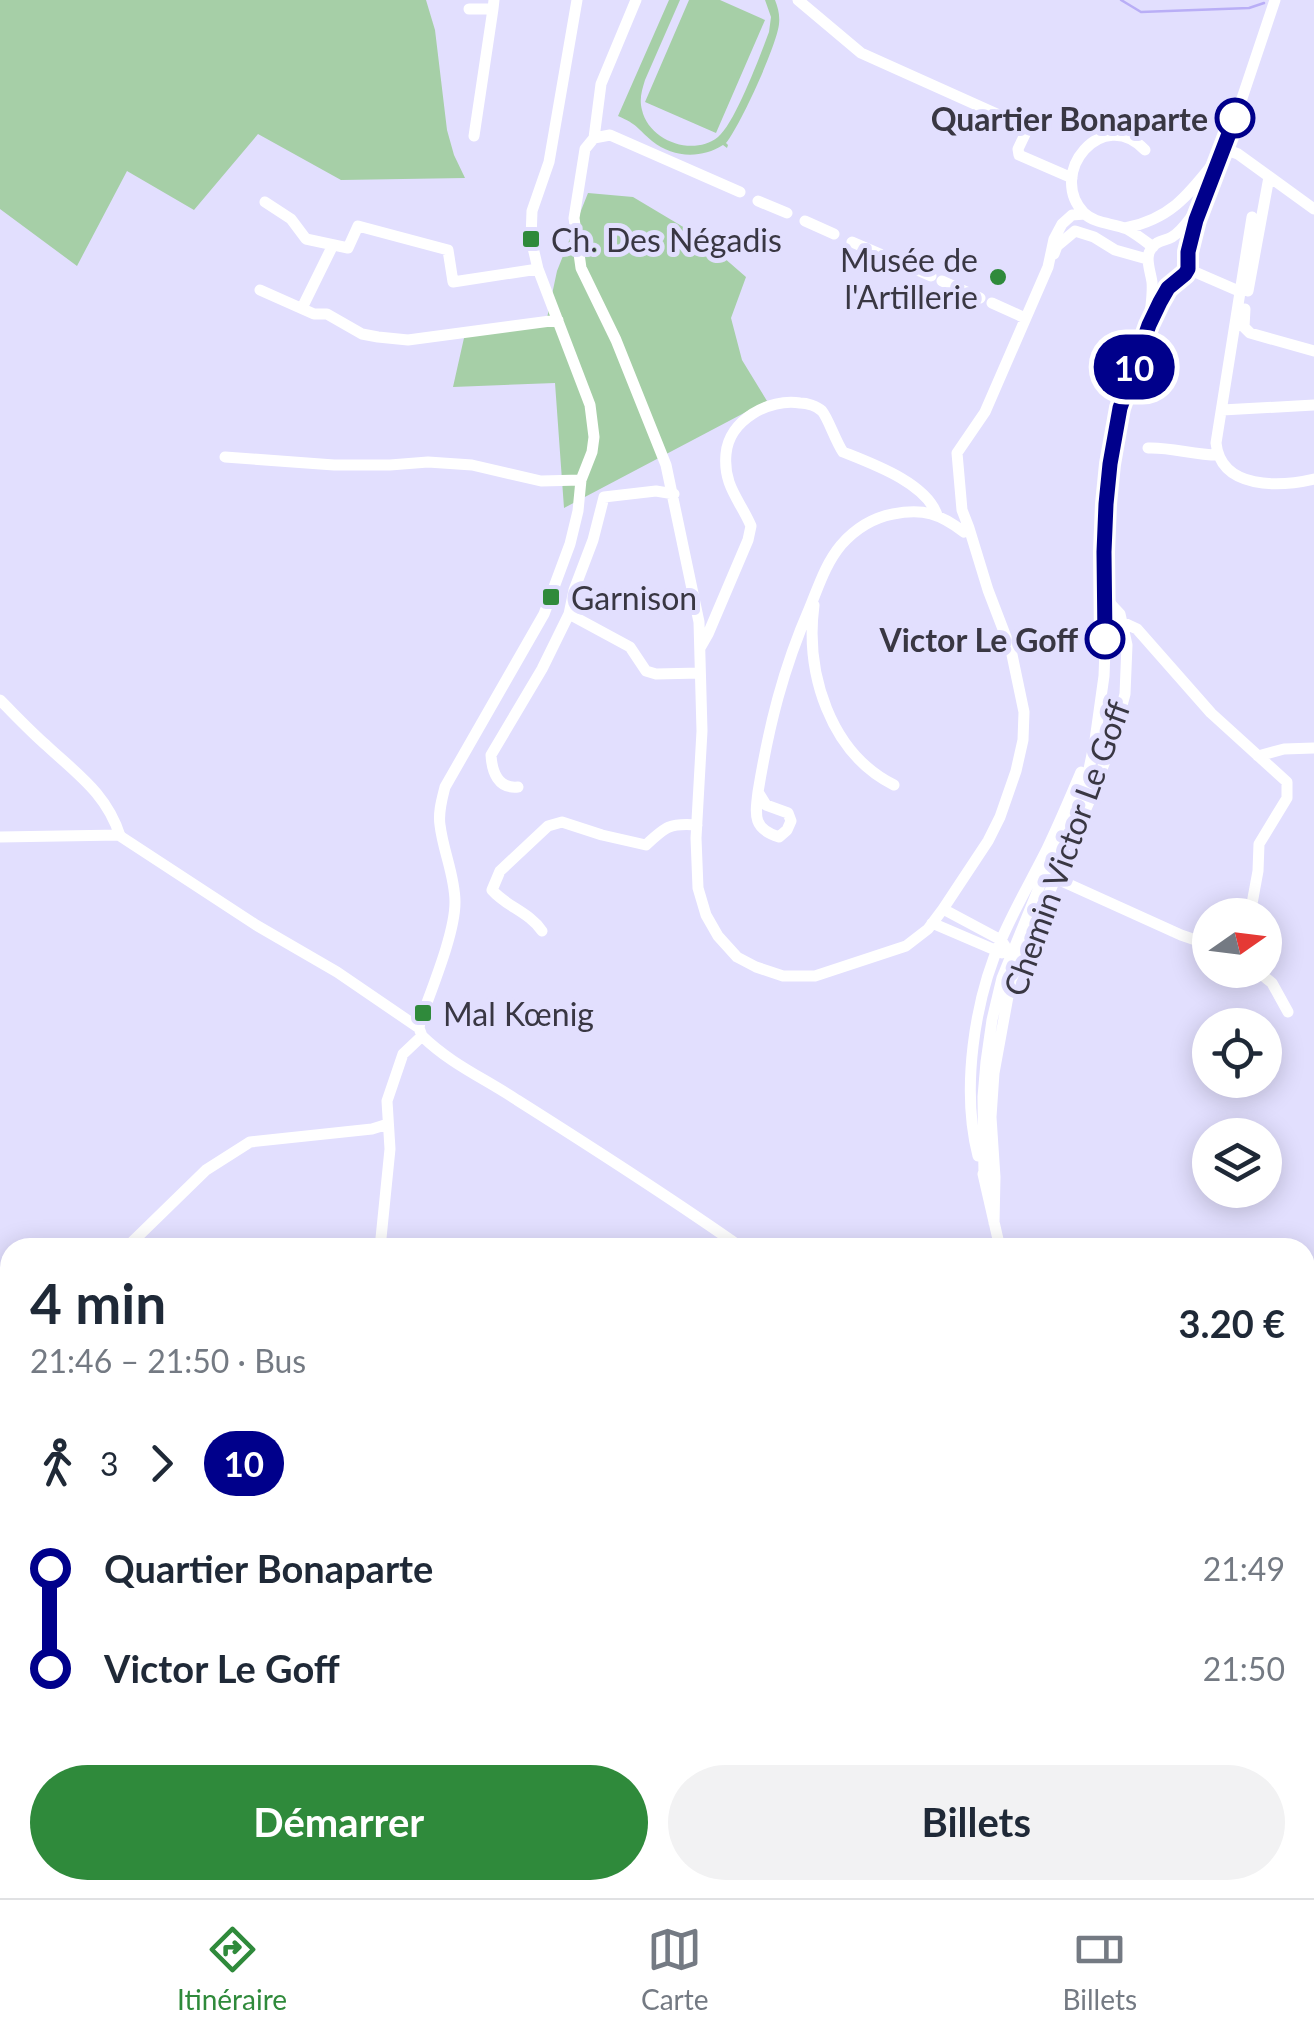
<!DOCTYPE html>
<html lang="fr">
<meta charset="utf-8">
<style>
body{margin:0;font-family:Lato,sans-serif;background:#f2f2f3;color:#1f2937;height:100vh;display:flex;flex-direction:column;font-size:38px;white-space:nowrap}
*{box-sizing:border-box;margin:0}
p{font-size:32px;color:#747a83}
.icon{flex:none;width:55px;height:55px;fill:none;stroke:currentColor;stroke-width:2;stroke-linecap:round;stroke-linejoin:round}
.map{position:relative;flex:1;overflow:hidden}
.details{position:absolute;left:0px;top:1238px;width:1315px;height:662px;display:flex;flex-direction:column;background:#fff;border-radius:30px 30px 0 0;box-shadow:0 5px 25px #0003}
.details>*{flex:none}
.badge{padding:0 20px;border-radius:32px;font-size:35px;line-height:65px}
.needle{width:65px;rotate:76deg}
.controls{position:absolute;left:1192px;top:898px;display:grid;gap:20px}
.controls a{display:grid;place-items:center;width:90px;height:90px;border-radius:50%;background:#fff;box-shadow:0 5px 25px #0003;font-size:50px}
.map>.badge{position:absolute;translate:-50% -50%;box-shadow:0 0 0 5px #fff}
.legs{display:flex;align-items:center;gap:15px;height:110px;padding:0 30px;font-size:32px}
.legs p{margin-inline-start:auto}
.head{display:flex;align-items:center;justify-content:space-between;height:170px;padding:0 30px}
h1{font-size:55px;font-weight:700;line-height:75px}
.cta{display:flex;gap:20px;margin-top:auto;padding:20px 30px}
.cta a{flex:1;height:115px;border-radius:60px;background:#2f8a3b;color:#fff;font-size:40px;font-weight:700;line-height:115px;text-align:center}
.cta a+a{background:#f2f2f3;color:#1f2937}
ul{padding:0 30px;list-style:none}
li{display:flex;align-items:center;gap:35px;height:100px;font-size:38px}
li i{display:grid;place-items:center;width:15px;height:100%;margin:0 12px;background:currentColor}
li i::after{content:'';width:25px;height:25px;margin:-12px;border:8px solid;border-radius:50%;background:#fff}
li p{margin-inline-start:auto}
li:first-child i{background:linear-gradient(#0000 50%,currentColor 0)}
li:last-child i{background:linear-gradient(currentColor 50%,#0000 0)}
.dock{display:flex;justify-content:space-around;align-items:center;height:140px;border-top:2px solid #e0e1e3;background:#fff;font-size:28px;color:#747a83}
.dock a{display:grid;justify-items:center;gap:5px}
.dock .active{color:#2f8a3b}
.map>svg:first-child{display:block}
.green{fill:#a6cfa7}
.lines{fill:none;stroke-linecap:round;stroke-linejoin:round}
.stream{stroke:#b9aef6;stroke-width:2.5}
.minor{stroke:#fff;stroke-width:11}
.line-1-casing{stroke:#fff;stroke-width:22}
.line-1{stroke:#00008b;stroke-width:15}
.stop-1-dot{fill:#fff;stroke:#00008b;stroke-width:5}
.poi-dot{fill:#2f8a3b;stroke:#e2dffe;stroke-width:4}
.labels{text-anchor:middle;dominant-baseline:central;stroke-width:10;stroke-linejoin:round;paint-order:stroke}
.stop-label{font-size:32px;font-weight:bold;fill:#393743;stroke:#e2dffe;text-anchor:end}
.poi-label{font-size:32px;fill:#393743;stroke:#e2dffe;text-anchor:start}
.street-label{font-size:32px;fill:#393743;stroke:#e2dffe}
</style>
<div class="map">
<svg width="1314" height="1898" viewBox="0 0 1314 1898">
<rect width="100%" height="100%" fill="#e2dffe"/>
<!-- green -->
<path class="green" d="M 0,0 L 426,0 L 435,30 L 447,130 L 454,155 L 465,178 L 341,180 L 258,134 L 194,210 L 127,171 L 77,266 L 0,209 Z
M 669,0 L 680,0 L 645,80 C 642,90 639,99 642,110 C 649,141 693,157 718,137 C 735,123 760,56 769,32 L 771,17 L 765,0 L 775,0 C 778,8 780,15 779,24 C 777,45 740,126 726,143 L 728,145 L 727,148 L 723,145 C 701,159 673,158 652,141 C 638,129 637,124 618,116 Z
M 689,0 L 720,0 L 765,20 L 716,133 L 645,102 Z
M 588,193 L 633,197 L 700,237 L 746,277 L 731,318 L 742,360 L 767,401 L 564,508 L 555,383 L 453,387 L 466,329 L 547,318 L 557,271 Z
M 10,1858 L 10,1890 L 217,1890 L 219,1898 L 0,1898 L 0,1861 Z
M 457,1890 L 567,1890 L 561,1898 L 470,1898 Z"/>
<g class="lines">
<!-- stream -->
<path class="stream" d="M 1121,0 L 1141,12 L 1249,8 L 1264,3"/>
<!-- minor -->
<path class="minor" d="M 798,0 L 861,53 L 1028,128 L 1018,149 L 1019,155 L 1072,178
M 469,9 L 493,9 L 494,0
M 474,136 L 493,9
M 594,138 L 601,84 L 636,0
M 1225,149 L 1238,154 L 1314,209
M 1145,150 C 1103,105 1046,173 1084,213 C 1095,224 1113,223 1127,229 C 1136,234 1145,241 1153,247
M 740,192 L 610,135 L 594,138 L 585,149 L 574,218 L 581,268 L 616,340 L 666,465 L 699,622 L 702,731 L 696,838 L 698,888 L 706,915 L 718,936 L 737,957 L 756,967 L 783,976 L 815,976 L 906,946 L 928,929 L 943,909 L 988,841 L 1000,817 L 1016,771 L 1023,740 L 1024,712 L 1011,650 L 988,590 L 969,528
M 758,201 L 787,213
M 265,202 L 291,219 L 306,239 L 348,248 L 358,226 L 448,250 L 453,282 L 538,269
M 1252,217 L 1216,443 C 1221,490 1280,487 1314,479
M 805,221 L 834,234
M 1125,228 C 1171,219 1189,194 1216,160
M 852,242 L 880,254
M 1054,254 L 1057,246 L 1075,231 L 1094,237 L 1115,250 L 1147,259
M 899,262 L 931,276
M 1188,269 L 1241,292
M 942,281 L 980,298
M 260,290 L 314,314 L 327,314 L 362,334 L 378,337 L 408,340 L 558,320
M 1248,291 L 1269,177
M 992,303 L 1025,318
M 302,308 L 333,245
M 1245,309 L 1244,327 L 1250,333 L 1314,351
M 1150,315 C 1151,304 1153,293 1152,282 C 1150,268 1142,253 1157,243 C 1162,240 1167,240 1172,237 C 1182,231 1188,221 1195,212
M 1222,410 L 1314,405
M 1148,448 C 1171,447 1194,455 1217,455
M 225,457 L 334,465 L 390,465 L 428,462 L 472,465 L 541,481 L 581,480
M 814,605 C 805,673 830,753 894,785
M 569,614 L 574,590 L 593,540 L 604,497 L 656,491 L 674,494
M 1122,622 L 1137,629 L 1211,713 L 1287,782 L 1287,798 L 1259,844 L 1258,871 L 1251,909 L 1246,915
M 700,648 L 708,634 L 748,540 L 751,526 C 740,500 723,486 726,454 C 729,420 769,398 800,403 C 807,403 817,406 822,411 C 828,418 836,442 843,452 C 873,464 926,483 937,515
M 0,700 C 15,715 30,731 46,745 C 77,774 107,794 120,836 L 256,925 L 337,972 L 419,1028
M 1258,756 L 1284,749 L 1314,748
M 518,787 C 498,789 492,772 491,755 L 542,669 L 569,614 L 630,647 L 646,671 L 656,674 L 700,673
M 758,792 L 766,805 L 788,813 L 791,821 L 787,830 L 779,837 C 753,829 755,816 758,792 C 769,725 783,669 810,607 C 819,585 826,563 841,545 C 855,529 872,518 893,514 C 924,508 940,514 964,532 L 969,528 L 962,510 L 957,453 L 985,412 L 1048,267 L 1054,239 L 1062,224 L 1072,215 L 1085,214
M 0,837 L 120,835
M 1055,878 L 1181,935 L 1210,945
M 943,909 L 1001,940 L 1005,946
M 932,923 L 1002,953
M 542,931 C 529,912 507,907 492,890 L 500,871 L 548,826 L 562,822 L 602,835 L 646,845 C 666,826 670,823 697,825
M 1256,970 L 1272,983 L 1288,1012
M 422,1036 L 419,1028 L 420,1022 C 431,990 455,934 455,902 C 455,876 443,851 440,825 C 438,812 442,799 445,787 L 544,614 L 570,544 L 578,511 L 581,480 L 592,452 L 594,437 L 590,405 L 538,269 L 531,239 L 532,211 L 549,162 L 577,0
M 422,1036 C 452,1065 484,1078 517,1100 C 593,1148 668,1196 742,1248
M 978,1156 C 961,1090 974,1000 1002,938 C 1015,908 1032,879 1047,849 C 1059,824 1070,798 1081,772
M 983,1174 L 1000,1248
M 984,1177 L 983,1097 L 986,1062 L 992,1020 L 1002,978 L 1040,885 L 1077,806 L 1089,769 L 1095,740 L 1104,676 L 1106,623 L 1103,552 L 1106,504 L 1110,464 L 1120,408 L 1149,325 L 1159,303 L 1168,288 L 1185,274 L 1188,269 L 1187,252 L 1197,219 L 1225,149 L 1275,0
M 994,1223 L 995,1177 L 991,1117 L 994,1073 L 1011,980 L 1092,795 L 1112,743 L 1125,694 L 1127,645 L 1120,614 L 1105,598
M 126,1248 L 206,1170 L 250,1142 L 372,1129 L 388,1124
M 380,1248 L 390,1149 L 387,1101 L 403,1054 L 422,1036
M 1305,1328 L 1314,1329
M 0,1419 L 10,1392
M 584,1890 L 591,1898
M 1167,1890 L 1174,1898
M 760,1898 L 767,1890"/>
</g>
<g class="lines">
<defs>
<path id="line-1" d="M 1105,639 L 1104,552 L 1106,504 L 1110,464 L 1120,408 L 1149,325 L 1160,302 L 1168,288 L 1185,274 L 1188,269 L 1188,252 L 1196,220 L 1235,118"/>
</defs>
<!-- line-1 casing -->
<use href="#line-1" class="line-1-casing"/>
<!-- line-1 -->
<use href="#line-1" class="line-1"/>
</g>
<!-- markers -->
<g class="stop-1-dot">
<circle cx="1235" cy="118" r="18"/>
<circle cx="1105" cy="639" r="18"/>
</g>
<g class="poi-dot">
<rect x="521" y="229" width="20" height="20" rx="5"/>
<circle cx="998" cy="277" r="10"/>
<rect x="541" y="587" width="20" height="20" rx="5"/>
<rect x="413" y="1003" width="20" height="20" rx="5"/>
</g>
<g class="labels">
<!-- stop labels -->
<g class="stop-label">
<text x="1208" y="118">Quartier Bonaparte</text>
<text x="1078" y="639">Victor Le Goff</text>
</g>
<!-- poi labels -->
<g class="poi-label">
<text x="551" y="239">Ch. Des Négadis</text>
<text x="978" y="259" text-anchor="end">Musée de<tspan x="978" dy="37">l'Artillerie</tspan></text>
<text x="571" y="597">Garnison</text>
<text x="443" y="1013">Mal Kœnig</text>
</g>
<!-- street labels -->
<g class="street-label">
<text transform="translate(1066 848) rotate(-70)">Chemin Victor Le Goff</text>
</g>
</g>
</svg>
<div class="controls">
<a><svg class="needle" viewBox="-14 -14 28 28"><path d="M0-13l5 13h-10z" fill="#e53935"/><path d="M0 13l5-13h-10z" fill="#747a83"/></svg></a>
<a><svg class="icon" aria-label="locate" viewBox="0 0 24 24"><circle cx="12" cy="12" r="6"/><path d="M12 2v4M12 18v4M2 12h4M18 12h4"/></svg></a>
<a><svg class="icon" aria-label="layers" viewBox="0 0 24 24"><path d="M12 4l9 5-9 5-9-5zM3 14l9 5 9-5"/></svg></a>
</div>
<b class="badge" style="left:1134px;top:367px;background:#00008b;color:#fff">10</b>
<section class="details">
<div class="head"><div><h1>4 min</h1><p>21:46 – 21:50 · Bus</p></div><b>3.20 €</b></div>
<div class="legs"><svg class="icon" aria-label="walk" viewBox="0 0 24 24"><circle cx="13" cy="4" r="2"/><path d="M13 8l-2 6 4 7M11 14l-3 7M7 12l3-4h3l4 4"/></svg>3<svg class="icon" aria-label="forward" viewBox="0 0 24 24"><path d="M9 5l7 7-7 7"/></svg><b class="badge" style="background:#00008b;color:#fff">10</b></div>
<ul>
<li><i style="color:#00008b"></i><b>Quartier Bonaparte</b><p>21:49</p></li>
<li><i style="color:#00008b"></i><b>Victor Le Goff</b><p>21:50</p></li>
</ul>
<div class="cta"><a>Démarrer</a><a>Billets</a></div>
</section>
</div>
<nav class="dock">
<a class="active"><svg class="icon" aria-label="directions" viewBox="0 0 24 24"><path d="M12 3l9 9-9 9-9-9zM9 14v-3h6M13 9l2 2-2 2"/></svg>Itinéraire</a>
<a><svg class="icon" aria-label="map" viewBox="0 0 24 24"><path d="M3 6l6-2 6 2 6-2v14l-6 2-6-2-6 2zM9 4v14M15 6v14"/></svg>Carte</a>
<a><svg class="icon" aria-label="tickets" viewBox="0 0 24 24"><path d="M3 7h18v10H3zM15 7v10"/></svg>Billets</a>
</nav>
